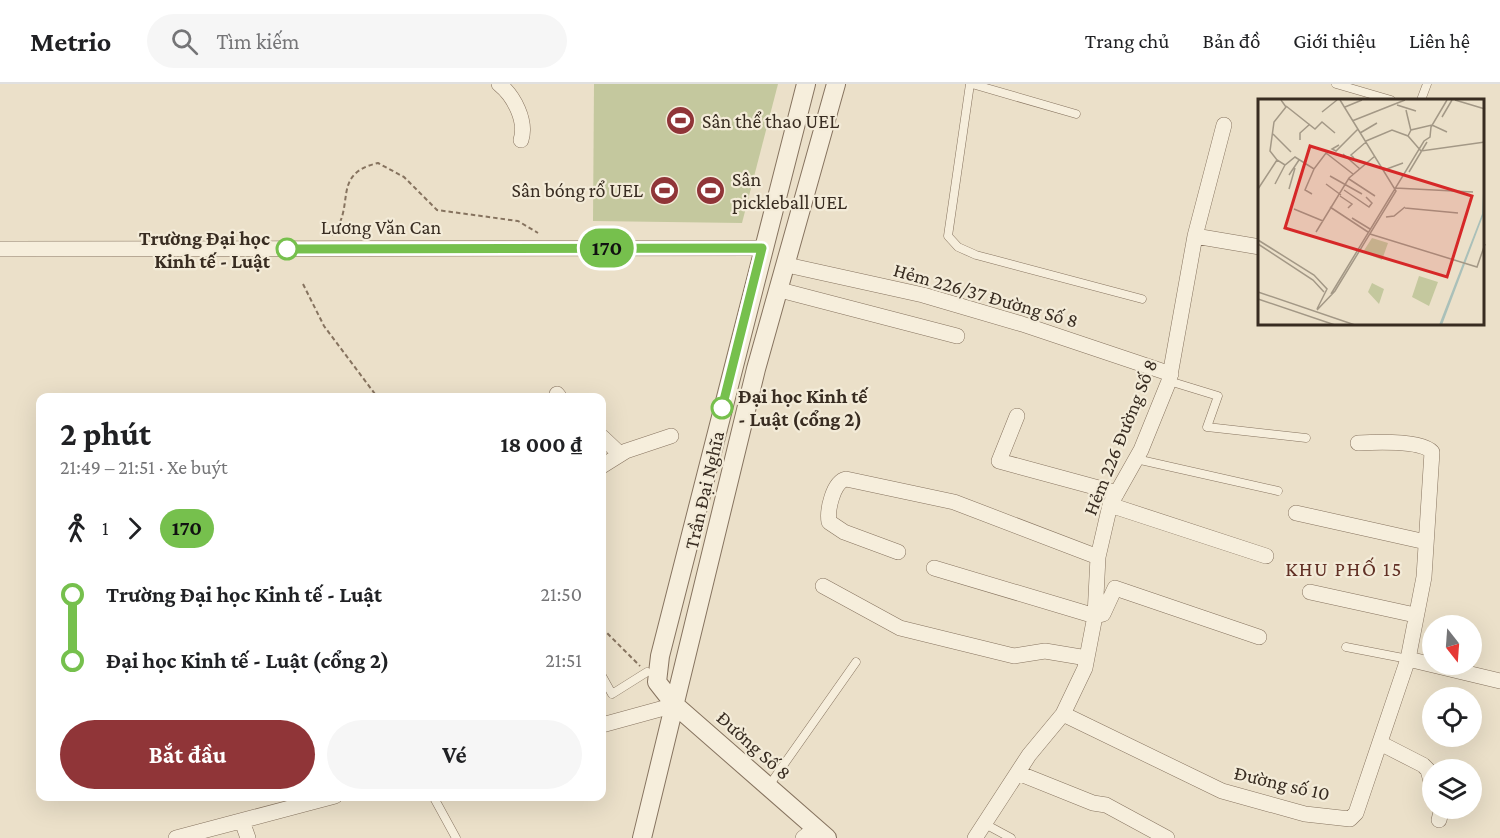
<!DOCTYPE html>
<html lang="vi">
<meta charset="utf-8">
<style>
body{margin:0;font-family:"Crimson Pro",serif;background:#f6f6f6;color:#202124;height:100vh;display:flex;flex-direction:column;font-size:22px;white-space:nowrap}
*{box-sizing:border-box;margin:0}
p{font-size:20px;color:#757577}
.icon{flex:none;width:33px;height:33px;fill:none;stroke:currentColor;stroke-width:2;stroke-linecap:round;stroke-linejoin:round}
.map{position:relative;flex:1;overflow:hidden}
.panel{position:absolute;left:36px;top:309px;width:570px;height:408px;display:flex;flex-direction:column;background:#fff;border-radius:12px;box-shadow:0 6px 24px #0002}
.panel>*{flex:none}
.badge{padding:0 12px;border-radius:20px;font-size:21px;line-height:39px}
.needle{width:39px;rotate:163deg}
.fabs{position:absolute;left:1422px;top:531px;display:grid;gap:12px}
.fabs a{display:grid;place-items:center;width:60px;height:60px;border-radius:50%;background:#fff;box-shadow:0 6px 24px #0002;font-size:30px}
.map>.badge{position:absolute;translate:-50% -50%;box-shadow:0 0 0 3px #fff}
.legs{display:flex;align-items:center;gap:9px;height:66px;padding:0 24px;font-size:20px}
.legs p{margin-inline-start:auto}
.headline{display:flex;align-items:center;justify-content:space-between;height:102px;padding:0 24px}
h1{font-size:33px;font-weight:700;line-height:45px}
.button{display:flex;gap:12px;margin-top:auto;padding:12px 24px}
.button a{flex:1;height:69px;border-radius:36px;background:#903538;color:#fff;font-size:24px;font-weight:700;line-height:69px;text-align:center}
.button a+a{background:#f6f6f6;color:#202124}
ul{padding:0 24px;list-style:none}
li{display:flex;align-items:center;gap:21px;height:66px;font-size:22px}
li i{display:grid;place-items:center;width:9px;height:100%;margin:0 8px;background:currentColor}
li i::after{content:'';width:15px;height:15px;margin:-8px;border:4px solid;border-radius:50%;background:#fff}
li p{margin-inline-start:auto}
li:first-child i{background:linear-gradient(#0000 50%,currentColor 0)}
li:last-child i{background:linear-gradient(currentColor 50%,#0000 0)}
header{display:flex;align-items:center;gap:36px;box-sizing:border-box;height:84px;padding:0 30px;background:#fff;border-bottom:2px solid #e0e0e0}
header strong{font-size:28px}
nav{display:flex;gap:33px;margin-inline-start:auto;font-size:21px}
.search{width:420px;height:54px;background:#f6f6f6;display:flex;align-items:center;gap:15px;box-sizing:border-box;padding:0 21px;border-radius:33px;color:#757577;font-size:22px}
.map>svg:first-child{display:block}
.green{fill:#c4c89e}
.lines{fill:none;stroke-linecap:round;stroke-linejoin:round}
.service-casing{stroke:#86735f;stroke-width:9}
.minor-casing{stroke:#86735f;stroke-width:16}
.tertiary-casing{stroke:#86735f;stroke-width:20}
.path{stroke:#86735f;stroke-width:2;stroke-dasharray:4.5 3;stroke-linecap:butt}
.service{stroke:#f6eedc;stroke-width:8}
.minor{stroke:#f6eedc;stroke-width:15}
.tertiary{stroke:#f6eedc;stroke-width:18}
.line-1-casing{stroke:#fff;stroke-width:14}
.line-1{stroke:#76c04d;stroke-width:9}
.stop-1-dot{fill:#fff;stroke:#76c04d;stroke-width:3}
.labels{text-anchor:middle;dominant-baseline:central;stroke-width:4.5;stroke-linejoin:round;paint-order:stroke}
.poi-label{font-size:20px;fill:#382c21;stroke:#f3ebd8;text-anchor:start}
.street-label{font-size:20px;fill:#382c21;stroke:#f3ebd8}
.stop-label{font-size:20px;font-weight:bold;fill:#382c21;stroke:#f3ebd8;text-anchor:end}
.neighbourhood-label{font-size:21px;letter-spacing:1.5px;fill:#613025;stroke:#f3ebd8}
.inset-road{fill:none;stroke:#a39886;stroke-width:1.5}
.view{fill:#d62828;fill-opacity:0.15;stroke:#d62828;stroke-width:3}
.inset-edge{fill:none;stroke:#382c21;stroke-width:3}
</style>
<header>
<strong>Metrio</strong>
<div class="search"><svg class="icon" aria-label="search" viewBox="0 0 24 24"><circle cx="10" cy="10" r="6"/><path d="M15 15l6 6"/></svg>Tìm kiếm</div>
<nav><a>Trang chủ</a><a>Bản đồ</a><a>Giới thiệu</a><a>Liên hệ</a></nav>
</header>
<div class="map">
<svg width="1500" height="754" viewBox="0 0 1500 754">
<rect width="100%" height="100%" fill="#ebe0c9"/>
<!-- green -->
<path class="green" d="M 594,0 L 778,0 L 742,139 L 593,137 Z"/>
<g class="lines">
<defs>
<path id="service" d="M 970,0 L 948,152 L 958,163 L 976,171 L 1142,215
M 972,0 L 1076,30
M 1336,0 L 1391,16
M 1421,16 L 1427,0
M 1169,297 L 1218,312 L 1207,343 L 1306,354
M 1136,375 L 1278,407
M 1346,563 L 1408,575
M 602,592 L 612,610 L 647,588
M 768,703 L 856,578
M 433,712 L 456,754
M 985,740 L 1011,754"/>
<path id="minor" d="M 499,0 C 514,12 527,37 521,56
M 1195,152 L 1260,163
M 0,165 L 762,164
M 787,181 L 923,211 L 1022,240 L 1171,290
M 780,206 L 957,252
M 557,310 L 560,314
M 1017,332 L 999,377 L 1117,409
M 602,353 L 620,370
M 1358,359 C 1375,358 1421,356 1432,368 L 1424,493 L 1408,575
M 602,382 L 626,367 L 671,352
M 1110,421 L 1266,472
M 1296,429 L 1426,458
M 898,468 L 844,448 L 829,438 C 827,426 833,398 846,395 L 954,418 L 1098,473
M 934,484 L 1095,532 L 1103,530 L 1115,504 L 1259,553
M 823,502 L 900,544 L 1014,572 L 1045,567 L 1087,574
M 1310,508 L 1415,531
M 1063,630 L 1222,707 L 1305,730 L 1350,735 L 1356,729 L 1408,575 L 1500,597
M 602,641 L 675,621
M 1380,659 L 1423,681 L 1428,686 L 1432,701
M 1018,689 L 1093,719 L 1106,721 L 1167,754
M 1439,736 L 1442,724
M 242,737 L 248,754
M 176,754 L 335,712
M 803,754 L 816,744
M 975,754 L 1029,671 L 1063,630 L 1085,584 L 1095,532 L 1098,473 L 1110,421 L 1141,366 L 1169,297 L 1195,152 L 1224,41"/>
<path id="tertiary" d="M 806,0 L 660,572 L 657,598 L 675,621 L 827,754
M 642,754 L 756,285 L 836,0"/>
</defs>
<!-- service casing -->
<use href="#service" class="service-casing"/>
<!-- minor casing -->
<use href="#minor" class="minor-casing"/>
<!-- tertiary casing -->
<use href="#tertiary" class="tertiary-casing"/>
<!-- path -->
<path class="path" d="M 332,151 C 357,122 330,90 378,79 L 404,93 L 437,126 L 518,137 L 538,149
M 303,200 L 324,242 L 378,314
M 602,544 L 640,582"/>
<!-- service -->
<use href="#service" class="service"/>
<!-- minor -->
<use href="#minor" class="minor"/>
<!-- tertiary -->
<use href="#tertiary" class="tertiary"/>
</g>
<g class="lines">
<defs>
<path id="line-1" d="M 287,165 L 762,164 L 722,324"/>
</defs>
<!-- line-1 casing -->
<use href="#line-1" class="line-1-casing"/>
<!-- line-1 -->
<use href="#line-1" class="line-1"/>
</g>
<!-- icons -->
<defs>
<symbol id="stadium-disc" viewBox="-11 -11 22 22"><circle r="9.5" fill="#903538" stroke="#f3ebd8"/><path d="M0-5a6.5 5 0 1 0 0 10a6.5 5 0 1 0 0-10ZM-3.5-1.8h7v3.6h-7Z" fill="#fff"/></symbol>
</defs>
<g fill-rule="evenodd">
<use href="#stadium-disc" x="664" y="20" width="33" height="33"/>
<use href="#stadium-disc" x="648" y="90" width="33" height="33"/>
<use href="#stadium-disc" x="694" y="90" width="33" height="33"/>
</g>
<!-- markers -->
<g class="stop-1-dot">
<circle cx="287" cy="165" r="10"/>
<circle cx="722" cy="324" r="10"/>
</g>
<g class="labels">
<!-- poi labels -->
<g class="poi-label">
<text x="702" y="37">Sân thể thao UEL</text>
<text x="732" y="95">Sân<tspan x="732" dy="23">pickleball UEL</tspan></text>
<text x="643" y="106" text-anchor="end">Sân bóng rổ UEL</text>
</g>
<!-- street labels -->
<g class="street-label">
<text x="381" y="143">Lương Văn Can</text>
<text transform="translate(986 211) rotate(16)">Hẻm 226/37 Đường Số 8</text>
<text transform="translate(1120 353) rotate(-68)">Hẻm 226 Đường Số 8</text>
<text transform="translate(704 406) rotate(-77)">Trần Đại Nghĩa</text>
<text transform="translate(754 661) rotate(42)">Đường Số 8</text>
<text transform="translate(1282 699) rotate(13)">Đường số 10</text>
</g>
<!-- stop labels -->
<g class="stop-label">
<text x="270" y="154">Trường Đại học<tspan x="270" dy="23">Kinh tế - Luật</tspan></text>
<text x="738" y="312" text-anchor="start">Đại học Kinh tế<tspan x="738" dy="23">- Luật (cổng 2)</tspan></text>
</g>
<!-- neighbourhood labels -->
<g class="neighbourhood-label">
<text x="1344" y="485">KHU PHỐ 15</text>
</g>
</g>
<!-- overview -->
<g transform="translate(1258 15)">
<rect width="226" height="226" fill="#ebe0c9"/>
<path d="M 114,139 L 130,144 L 124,161 L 105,153 ZM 161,177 L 180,183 L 171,207 L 154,198 ZM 114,184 L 126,190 L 121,205 L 110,193 Z" fill="#c4c89e"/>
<path d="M 226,74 L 225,117 L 184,226 L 181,226 L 224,115 Z" fill="#aac0b9"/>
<path class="inset-road" d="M 23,1 L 28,8 L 16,23 L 12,52 L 19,61 L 27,66 L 37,58 L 56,70 L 68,54 L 95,75M 197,1 L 227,10M 139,6 L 158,12M 28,7 L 57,30 L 64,23 L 77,34M 87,8 L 104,1M 148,11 L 153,32M 64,13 L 79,1M 184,18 L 194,1M 94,22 L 147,1M 102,34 L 119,24M 15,35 L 33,53M 150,37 L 153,31 L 174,26 L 189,33M 42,41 L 42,34 L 52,25M 108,42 L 134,31 L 150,37 L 163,52 L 227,43M 81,46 L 74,50 L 78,52 L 100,30M 85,55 L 102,70M 96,59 L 93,56 L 108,43M 126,71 L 145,64M 151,73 L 169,43M 31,76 L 41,61M 72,77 L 104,95M 91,80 L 117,97M 17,85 L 27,66M 68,85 L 83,96M 137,89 L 215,93M 0,90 L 19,61M 31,90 L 37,69M 86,91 L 111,108 L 114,104 L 108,98M 54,95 L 47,91 L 56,70M 82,97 L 94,105 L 90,109M 72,108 L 110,133M 147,109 L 200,114M 36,110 L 65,122M 128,118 L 136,117 L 147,108M 94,119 L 112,130M 58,133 L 91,79 L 117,57M 112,135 L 219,168 L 227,145M 0,141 L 56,176 L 69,190 L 59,210M 0,145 L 55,181 L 66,193M 0,193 L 97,226M 73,195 L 166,42 L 172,38 L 173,28 L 189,1M 0,200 L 77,226M 59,211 L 77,192 L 138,92 L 82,1"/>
<path class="view" d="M 52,47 L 214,97 L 189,178 L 27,129 Z"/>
<rect width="226" height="226" class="inset-edge"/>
</g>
</svg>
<div class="fabs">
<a><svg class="needle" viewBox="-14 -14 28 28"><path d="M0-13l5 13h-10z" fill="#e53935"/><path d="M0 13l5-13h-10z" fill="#757577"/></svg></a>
<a><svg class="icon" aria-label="locate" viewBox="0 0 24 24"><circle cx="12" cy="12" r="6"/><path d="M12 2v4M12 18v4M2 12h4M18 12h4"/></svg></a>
<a><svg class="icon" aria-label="layers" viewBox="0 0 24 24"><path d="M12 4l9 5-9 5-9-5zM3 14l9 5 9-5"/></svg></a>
</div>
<b class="badge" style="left:607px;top:164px;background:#76c04d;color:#111">170</b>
<section class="panel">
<div class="headline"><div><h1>2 phút</h1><p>21:49 – 21:51 · Xe buýt</p></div><b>18 000 ₫</b></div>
<div class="legs"><svg class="icon" aria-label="walk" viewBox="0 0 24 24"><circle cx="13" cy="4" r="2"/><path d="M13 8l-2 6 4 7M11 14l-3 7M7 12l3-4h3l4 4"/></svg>1<svg class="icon" aria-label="forward" viewBox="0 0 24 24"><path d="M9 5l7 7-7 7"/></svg><b class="badge" style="background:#76c04d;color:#111">170</b></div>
<ul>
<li><i style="color:#76c04d"></i><b>Trường Đại học Kinh tế - Luật</b><p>21:50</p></li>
<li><i style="color:#76c04d"></i><b>Đại học Kinh tế - Luật (cổng 2)</b><p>21:51</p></li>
</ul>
<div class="button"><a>Bắt đầu</a><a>Vé</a></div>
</section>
</div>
